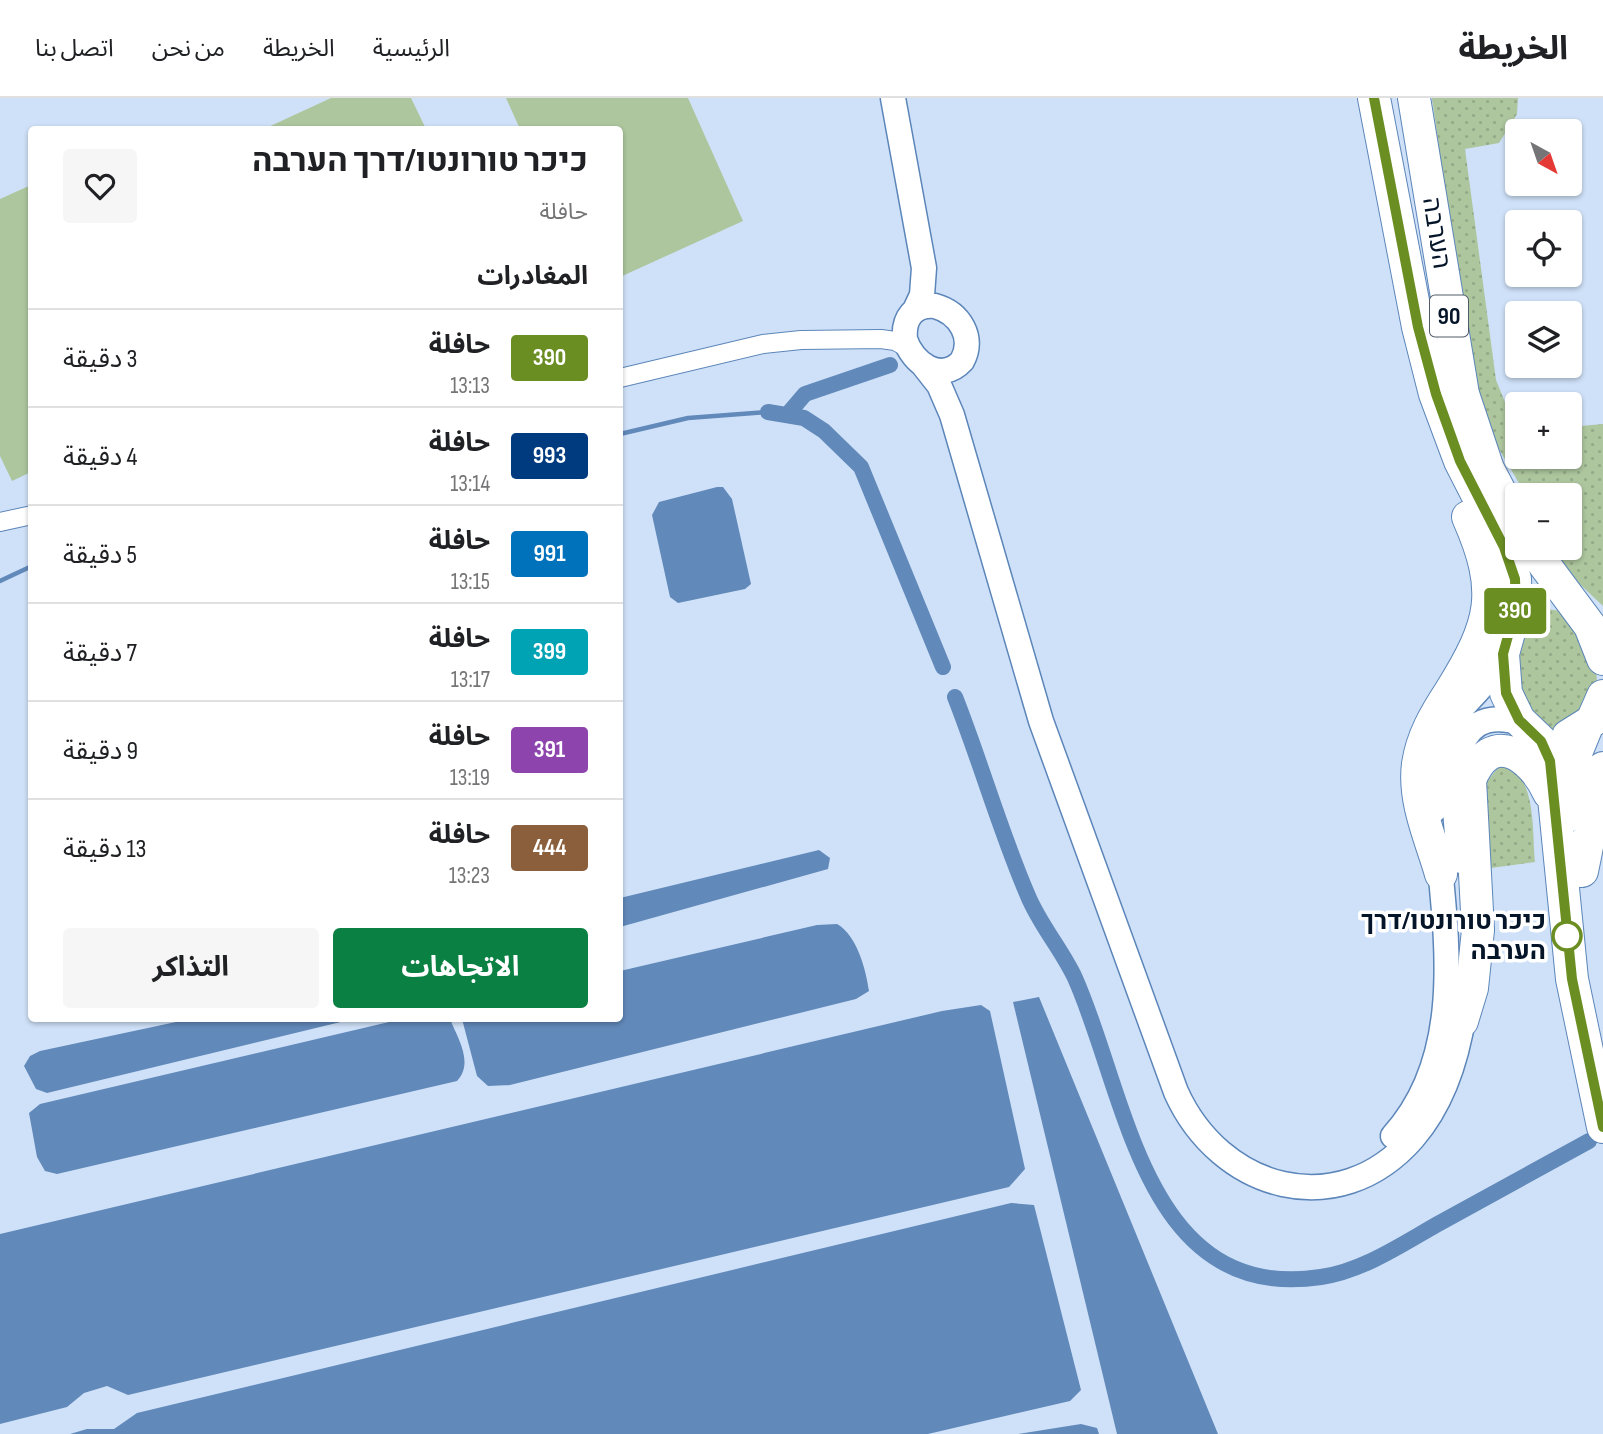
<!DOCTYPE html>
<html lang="ar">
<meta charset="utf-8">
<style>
body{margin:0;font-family:"Sofia Sans Condensed","Noto Sans Arabic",Heebo,sans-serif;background:#f6f6f6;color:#202124;direction:rtl;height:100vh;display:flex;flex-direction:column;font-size:26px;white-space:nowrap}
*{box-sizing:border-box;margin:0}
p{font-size:23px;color:#757577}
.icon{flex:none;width:38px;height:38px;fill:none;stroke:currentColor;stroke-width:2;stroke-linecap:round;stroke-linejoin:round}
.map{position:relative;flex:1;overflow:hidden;direction:ltr}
.panel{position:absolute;left:28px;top:28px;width:595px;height:896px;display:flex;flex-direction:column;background:#fff;border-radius:7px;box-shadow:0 2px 5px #0004;direction:rtl}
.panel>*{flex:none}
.badge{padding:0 14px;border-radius:5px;font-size:24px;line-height:46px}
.needle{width:46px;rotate:140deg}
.fabs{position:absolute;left:1505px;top:21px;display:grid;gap:14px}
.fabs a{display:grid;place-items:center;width:77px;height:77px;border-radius:7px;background:#fff;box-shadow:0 2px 5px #0004;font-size:35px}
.map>.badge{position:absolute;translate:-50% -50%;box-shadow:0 0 0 4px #fff}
h2{padding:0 35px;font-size:26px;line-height:63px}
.round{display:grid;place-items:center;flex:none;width:74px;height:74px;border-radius:7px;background:#f6f6f6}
.head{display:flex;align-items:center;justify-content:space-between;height:119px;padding:0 35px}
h1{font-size:33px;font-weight:700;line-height:52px}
.primary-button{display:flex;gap:14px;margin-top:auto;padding:14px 35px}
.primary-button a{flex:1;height:80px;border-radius:7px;background:#0b8043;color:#fff;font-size:28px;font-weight:700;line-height:80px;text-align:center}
.primary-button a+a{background:#f6f6f6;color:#202124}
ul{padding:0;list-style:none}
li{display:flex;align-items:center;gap:21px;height:98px;padding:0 35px;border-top:2px solid #e0e0e0}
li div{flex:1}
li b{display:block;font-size:26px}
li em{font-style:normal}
li .badge{min-width:77px;font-weight:700;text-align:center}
header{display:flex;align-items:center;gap:42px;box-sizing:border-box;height:98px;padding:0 35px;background:#fff;border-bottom:2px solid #e0e0e0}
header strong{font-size:33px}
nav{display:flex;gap:38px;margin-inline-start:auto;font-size:24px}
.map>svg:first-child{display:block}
.park{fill:url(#park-dots)}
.pitch{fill:#adc69e}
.water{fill:#6189ba}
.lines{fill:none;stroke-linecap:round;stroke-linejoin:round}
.stream{stroke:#6189ba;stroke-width:4.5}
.canal{stroke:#6189ba;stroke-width:16}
.street-casing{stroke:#5c86b9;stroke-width:20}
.secondary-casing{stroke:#5c86b9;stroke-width:27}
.highway-casing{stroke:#5c86b9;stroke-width:34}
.street{stroke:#fff;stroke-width:18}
.secondary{stroke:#fff;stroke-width:24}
.highway{stroke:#fff;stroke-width:32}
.line-casing{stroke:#fff;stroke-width:16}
.line{stroke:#6b8e23;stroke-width:10}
.stop-dot{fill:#fff;stroke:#6b8e23;stroke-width:3.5}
.labels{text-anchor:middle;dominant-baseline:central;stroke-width:7;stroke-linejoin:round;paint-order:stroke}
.shield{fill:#fff;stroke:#505b69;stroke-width:2}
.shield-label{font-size:24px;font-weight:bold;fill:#051529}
.street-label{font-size:26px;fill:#051529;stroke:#fff}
.stop-label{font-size:26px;font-weight:bold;fill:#051529;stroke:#fff;text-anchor:end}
</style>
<header>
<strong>الخريطة</strong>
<nav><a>الرئيسية</a><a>الخريطة</a><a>من نحن</a><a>اتصل بنا</a></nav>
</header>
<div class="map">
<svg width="1603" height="1336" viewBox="0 0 1603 1336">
<defs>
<pattern id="park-dots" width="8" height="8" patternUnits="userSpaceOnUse" patternTransform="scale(1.75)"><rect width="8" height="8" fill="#adc69e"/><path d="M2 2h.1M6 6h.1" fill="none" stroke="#93a988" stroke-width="1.8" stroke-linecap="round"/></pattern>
</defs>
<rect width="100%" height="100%" fill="#cfe1f8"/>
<!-- park -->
<path class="park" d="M 1432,0 L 1518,0 L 1517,16 L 1499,45 L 1465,51 L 1496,282 L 1517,334 L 1517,359 L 1570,359 L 1570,329 L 1603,326 L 1603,508 L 1569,476 L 1555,450 L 1570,450 L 1570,397 L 1526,397 L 1482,322 L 1471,280 Z
M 1548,511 L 1565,514 C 1590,554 1603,560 1594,609 L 1556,634 L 1545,632 L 1511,594 L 1523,521 Z
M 1504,667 C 1537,677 1532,735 1535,764 L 1491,770 L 1483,689 L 1496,672 Z"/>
<!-- pitch -->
<path class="pitch" d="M 331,0 L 411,0 L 426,31 L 264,31 Z
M 506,0 L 688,0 L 743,123 L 620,179 L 620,32 L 520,31 Z
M 31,87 L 31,374 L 12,383 L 0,358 L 0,101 Z"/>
<!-- water -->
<path class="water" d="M 717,389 L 723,389 L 732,401 L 751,486 L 745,491 L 678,505 L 670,499 L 652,417 L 659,404 Z
M 819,752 L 830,760 L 828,771 L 620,829 L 620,800 Z
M 837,826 C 857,837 866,872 869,893 L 856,901 L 510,987 L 488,988 L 477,978 L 462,921 L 620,920 L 620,873 L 817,827 Z
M 1039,899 L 1218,1336 L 1117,1336 L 1013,904 Z
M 981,907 L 990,913 L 1025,1071 L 1009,1089 L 128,1297 L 107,1288 L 84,1295 L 67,1309 L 0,1326 L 0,1136 L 942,913 Z
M 406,920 L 450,921 C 458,941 474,965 457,983 L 57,1076 L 45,1073 L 37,1059 L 29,1015 L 40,1006 Z
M 190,921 L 353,921 L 47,995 L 36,991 L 24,968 L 30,958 L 40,953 Z
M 1011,1105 L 1034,1107 L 1081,1292 L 1070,1303 L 928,1336 L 70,1336 L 87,1331 L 114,1331 L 137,1315 Z
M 1081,1326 L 1097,1330 L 1099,1336 L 1018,1336 Z"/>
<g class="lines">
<!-- stream -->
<path class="stream" d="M 620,336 L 688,320 L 768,314
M 0,483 L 32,468"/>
<!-- canal -->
<path class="canal" d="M 768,314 L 804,320 L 824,333 L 861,369 L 943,569
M 787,317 L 805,296 L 890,267
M 955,599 C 981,665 1000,733 1028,798 C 1040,827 1062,852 1075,880 C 1127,996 1144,1206 1321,1179 C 1362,1173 1401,1147 1436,1127 C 1487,1099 1538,1071 1589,1043"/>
<defs>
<path id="street" d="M 620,280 L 763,246 L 801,242 L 881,241 L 895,243 L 908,250
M 0,424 L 32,417"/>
<path id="secondary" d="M 893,0 L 924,170 L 922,197 L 915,212
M 935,208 C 960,215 975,240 962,263 C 941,286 912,265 905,241 C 903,220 914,206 935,208 Z
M 924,268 L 939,287 L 952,317 L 1041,623 L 1176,994 C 1220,1092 1338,1126 1413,1040 C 1444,1004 1459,954 1465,907
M 1434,712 C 1431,676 1434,641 1459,613 C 1476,594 1492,580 1503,556
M 1460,763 C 1455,714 1435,596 1524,626
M 1393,1038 C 1462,962 1448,852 1439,759"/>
<path id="highway" d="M 1374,0 L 1418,229 L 1435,296 L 1460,363 L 1504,449 L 1515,481 L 1516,509 L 1503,556 L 1506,595 L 1519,622 L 1541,643 L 1551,670 L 1572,881 L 1603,1029
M 1414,0 L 1463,296 L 1488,371 L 1517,426
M 1532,450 L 1590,528 L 1603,561
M 1568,638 L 1592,623 L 1603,598
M 1577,717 L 1576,655 L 1587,628
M 1582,773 L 1603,670
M 1441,776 C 1431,741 1413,703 1418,666 C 1422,639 1435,617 1450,594 C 1493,525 1501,494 1468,419
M 1462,923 L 1472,890 L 1478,832 L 1470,682 C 1491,629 1532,657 1549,695"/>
</defs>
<!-- street casing -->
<use href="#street" class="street-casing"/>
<!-- secondary casing -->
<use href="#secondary" class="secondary-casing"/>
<!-- highway casing -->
<use href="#highway" class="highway-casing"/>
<!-- street -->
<use href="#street" class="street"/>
<!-- secondary -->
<use href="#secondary" class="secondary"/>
<!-- highway -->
<use href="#highway" class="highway"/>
</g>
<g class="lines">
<defs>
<path id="line" d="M 1374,0 L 1418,229 L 1436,296 L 1460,363 L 1504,449 L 1515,481 L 1516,509 L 1503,556 L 1506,595 L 1519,622 L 1541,643 L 1550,663 L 1572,881 L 1603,1029"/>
</defs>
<!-- line casing -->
<use href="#line" class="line-casing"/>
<!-- line -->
<use href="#line" class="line"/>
</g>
<!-- markers -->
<circle class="stop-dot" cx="1567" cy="838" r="14"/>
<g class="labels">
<!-- shield labels -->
<rect class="shield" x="1430" y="197.5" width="38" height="41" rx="5"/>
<g class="shield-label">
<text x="1449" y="218">90</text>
</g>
<!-- street labels -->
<g class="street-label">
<text transform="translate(1436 135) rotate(81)">הערבה</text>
</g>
<!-- stop labels -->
<g class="stop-label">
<text x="1546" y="823">כיכר טורונטו/דרך<tspan x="1546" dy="30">הערבה</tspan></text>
</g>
</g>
</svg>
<div class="fabs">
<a><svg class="needle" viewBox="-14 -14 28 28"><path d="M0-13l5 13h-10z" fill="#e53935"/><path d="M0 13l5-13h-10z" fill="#757577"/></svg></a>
<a><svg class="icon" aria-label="locate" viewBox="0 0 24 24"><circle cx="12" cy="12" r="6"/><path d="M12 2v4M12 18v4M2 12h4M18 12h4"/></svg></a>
<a><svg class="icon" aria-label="layers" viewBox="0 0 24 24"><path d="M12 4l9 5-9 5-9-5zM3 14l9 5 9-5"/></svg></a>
<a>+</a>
<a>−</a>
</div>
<b class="badge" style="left:1515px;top:513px;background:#6b8e23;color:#fff">390</b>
<section class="panel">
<div class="head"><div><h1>כיכר טורונטו/דרך הערבה</h1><p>حافلة</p></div><a class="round"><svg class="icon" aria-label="heart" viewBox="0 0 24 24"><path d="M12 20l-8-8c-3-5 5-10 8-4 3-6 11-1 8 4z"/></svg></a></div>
<h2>المغادرات</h2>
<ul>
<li><span class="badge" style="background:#6b8e23;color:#fff">390</span><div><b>حافلة</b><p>13:13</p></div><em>3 دقيقة</em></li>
<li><span class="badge" style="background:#003b80;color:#fff">993</span><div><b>حافلة</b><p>13:14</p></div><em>4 دقيقة</em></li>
<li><span class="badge" style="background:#0072bc;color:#fff">991</span><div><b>حافلة</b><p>13:15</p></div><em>5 دقيقة</em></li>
<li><span class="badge" style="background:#00a3b4;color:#fff">399</span><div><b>حافلة</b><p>13:17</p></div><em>7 دقيقة</em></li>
<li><span class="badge" style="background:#8e44ad;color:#fff">391</span><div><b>حافلة</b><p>13:19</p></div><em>9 دقيقة</em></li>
<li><span class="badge" style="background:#8b5e3c;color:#fff">444</span><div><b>حافلة</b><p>13:23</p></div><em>13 دقيقة</em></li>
</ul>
<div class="primary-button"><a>الاتجاهات</a><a>التذاكر</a></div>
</section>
</div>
